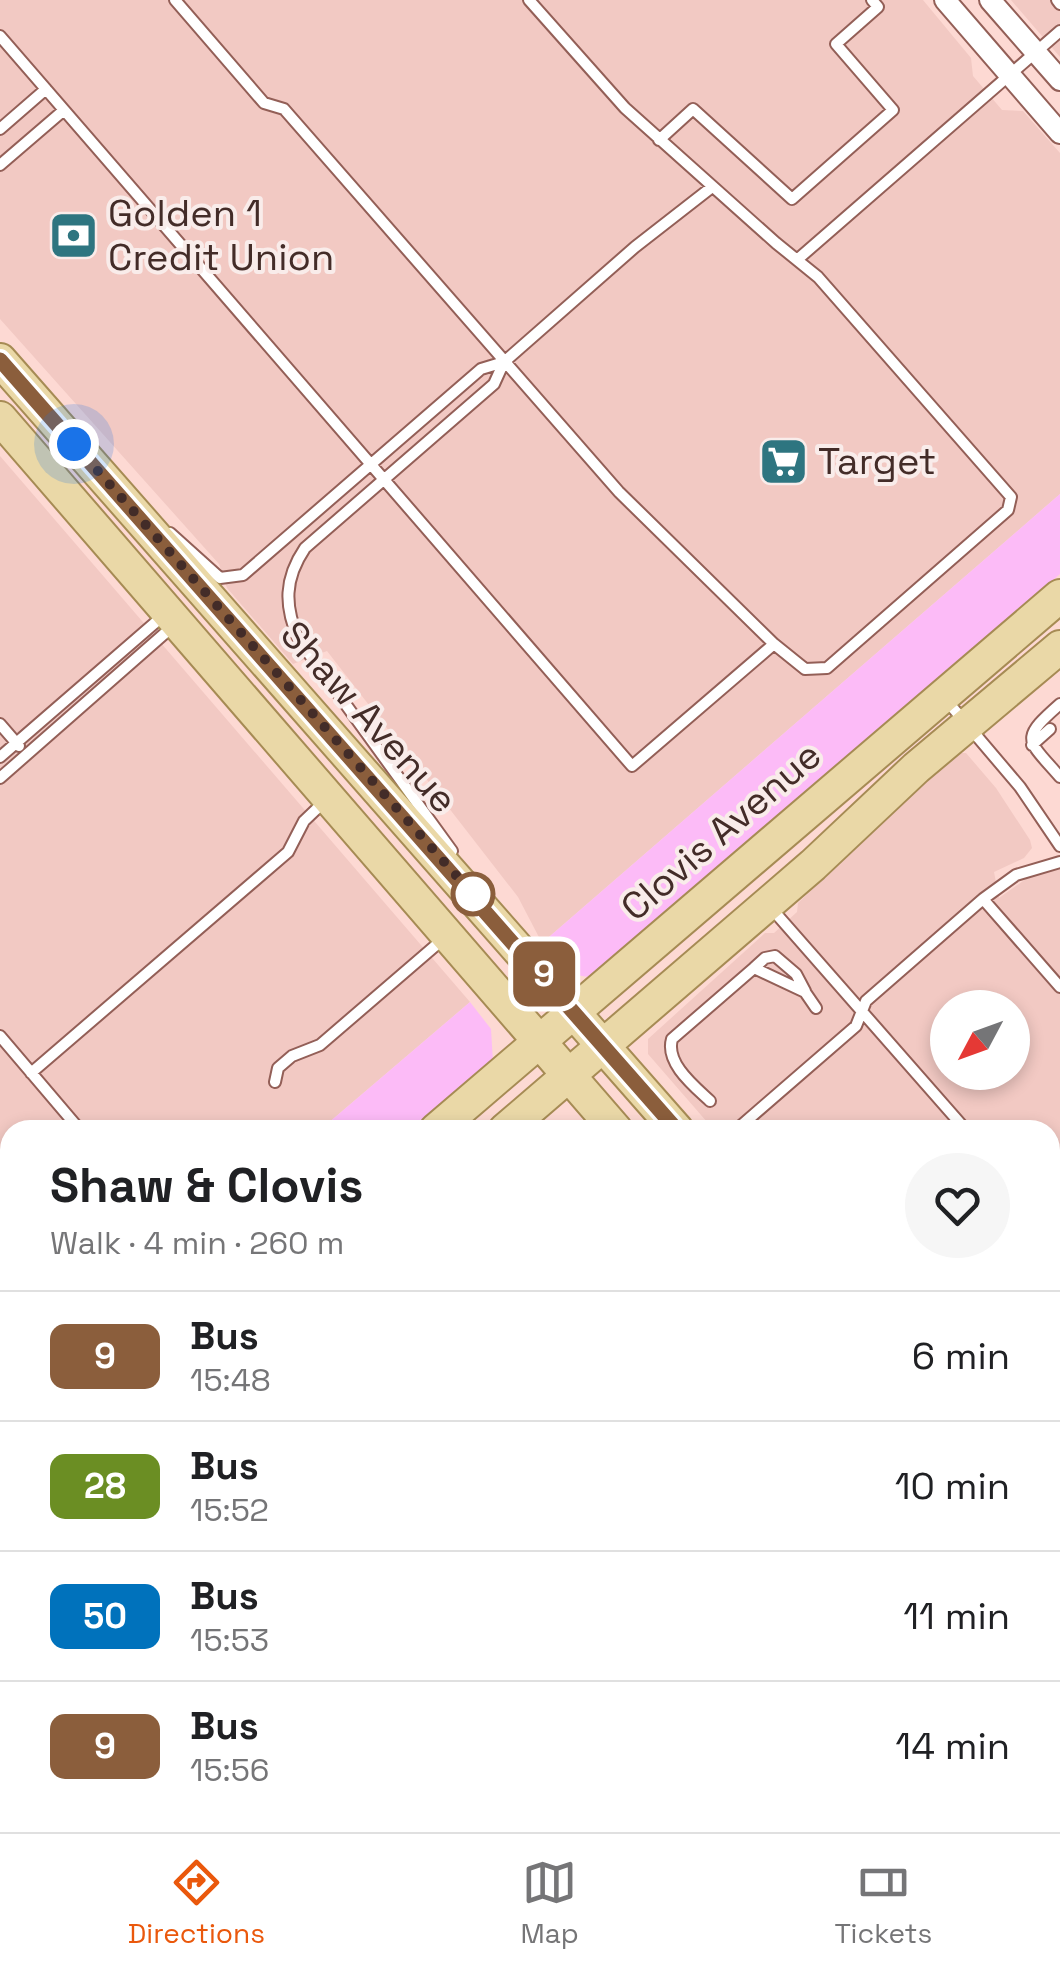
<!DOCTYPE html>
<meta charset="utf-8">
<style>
body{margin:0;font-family:"Space Grotesk",sans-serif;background:#f6f6f6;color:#202124;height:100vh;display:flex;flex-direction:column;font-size:38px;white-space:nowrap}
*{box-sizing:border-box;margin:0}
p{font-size:32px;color:#757577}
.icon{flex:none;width:55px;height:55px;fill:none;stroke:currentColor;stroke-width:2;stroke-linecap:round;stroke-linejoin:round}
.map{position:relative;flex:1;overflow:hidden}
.sheet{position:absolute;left:0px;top:1120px;width:1060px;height:712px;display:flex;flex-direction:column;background:#fff;border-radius:30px 30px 0 0;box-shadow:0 5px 15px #0003}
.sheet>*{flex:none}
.badge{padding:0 20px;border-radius:15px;font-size:35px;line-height:65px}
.needle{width:65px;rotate:229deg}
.buttons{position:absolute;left:930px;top:990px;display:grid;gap:20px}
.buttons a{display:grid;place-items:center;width:100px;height:100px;border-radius:50%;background:#fff;box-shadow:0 5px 15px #0003;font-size:50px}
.you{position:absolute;width:50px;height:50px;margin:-25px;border:8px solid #fff;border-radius:50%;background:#1a73e8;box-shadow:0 0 0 15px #1a73e833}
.map>.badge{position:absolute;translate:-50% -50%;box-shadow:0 0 0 5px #fff}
.round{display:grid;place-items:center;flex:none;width:105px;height:105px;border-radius:52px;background:#f6f6f6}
.head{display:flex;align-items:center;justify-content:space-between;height:170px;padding:0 50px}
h1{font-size:48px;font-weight:700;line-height:75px}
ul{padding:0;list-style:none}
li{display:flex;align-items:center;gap:30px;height:130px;padding:0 50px;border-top:2px solid #e0e0e0}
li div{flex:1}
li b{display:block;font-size:38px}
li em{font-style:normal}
li .badge{min-width:110px;font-weight:700;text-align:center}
.menu{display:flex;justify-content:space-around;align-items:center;height:140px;border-top:2px solid #e0e0e0;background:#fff;font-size:28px;color:#757577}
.menu a{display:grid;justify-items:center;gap:5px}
.menu .selected{color:#ea580c}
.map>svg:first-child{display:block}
.built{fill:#f2c9c3;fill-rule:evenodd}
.green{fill:#fcbbf7}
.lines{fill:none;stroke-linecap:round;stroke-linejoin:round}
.lane-casing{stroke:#935f57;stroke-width:14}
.street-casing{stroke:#935f57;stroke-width:24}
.primary-casing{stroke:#a68b54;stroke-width:36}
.lane{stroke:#fff;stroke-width:10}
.street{stroke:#fff;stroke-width:20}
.primary{stroke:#ead8a7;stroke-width:32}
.line-casing{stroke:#fff;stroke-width:22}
.line{stroke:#8b5e3c;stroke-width:15}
.walk{stroke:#432c28;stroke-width:10;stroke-dasharray:0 18}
.stop-dot{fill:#fff;stroke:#8b5e3c;stroke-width:5}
.labels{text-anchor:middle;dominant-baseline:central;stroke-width:8;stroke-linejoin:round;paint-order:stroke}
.poi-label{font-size:38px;fill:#432c28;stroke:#f9ecea;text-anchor:start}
.street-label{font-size:38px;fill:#432c28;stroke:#f9ecea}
</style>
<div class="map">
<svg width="1060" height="1832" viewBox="0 0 1060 1832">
<rect width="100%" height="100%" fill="#fdd9d3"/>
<!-- built -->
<path class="built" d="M 0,0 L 923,0 L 971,58 L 973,76 L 1002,110 L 1023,111 L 1060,153 L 1060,494 L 542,943 L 518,897 L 327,651 L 293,664 L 227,588 L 219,564 L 0,319 Z
M 1011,0 L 1060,0 L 1060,57 Z
M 0,456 L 470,1002 L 320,1130 L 10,1130 L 10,1398 L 0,1407 Z
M 957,753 L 966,753 L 996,788 L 1030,840 L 1032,848 L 1024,858 L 994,872 L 999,898 L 1060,855 L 1060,1537 L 1050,1526 L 1050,1130 L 714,1130 L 648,1054 L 648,1039 L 765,933 L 774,933 L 797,912 L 798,903 ZM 948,1008 L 1012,1008 L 1012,1072 L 948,1072 Z
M 5,1566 L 10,1566 L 10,1822 L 220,1823 L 209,1832 L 0,1832 L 0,1569 Z
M 1050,1644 L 1060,1655 L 1060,1769 L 1050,1758 Z"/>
<!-- green -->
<path class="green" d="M 1060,494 L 1060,574 L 589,977 L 569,974 L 542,943 Z
M 470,1002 L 491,1029 L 493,1062 L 414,1130 L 320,1130 Z
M 10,1398 L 10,1483 L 0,1492 L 0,1407 Z"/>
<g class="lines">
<defs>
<path id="lane" d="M 529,0 L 625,108 L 776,243 L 818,277 L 1011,497 L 1008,510 L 827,668 L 805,669 L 774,644
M 1057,0 L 1060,4
M 0,36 L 632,766 L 774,644 L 619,492 L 284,109 L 264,103 L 175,0
M 0,129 L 46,89
M 659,140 L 693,109 L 792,199 L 893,110 L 836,44 L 878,7 L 872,0
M 0,165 L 64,110
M 798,259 L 1060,31
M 170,533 L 220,578 L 243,575 L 481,369 L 504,362 L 635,247 L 712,187
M 947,701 L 1020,787 L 1060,846
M 1060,704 C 1019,740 1027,739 1060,777
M 0,724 L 19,746
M 1032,745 L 1050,729
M 0,757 L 164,615
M 0,778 L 172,627
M 452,851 L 299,640 C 284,606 284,579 305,548 L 494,384 L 504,362
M 983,899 L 1060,987
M 772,909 L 966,1130
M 754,968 L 765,958 L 775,956 L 796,974 L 805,991
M 0,1036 L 80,1130
M 31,1073 L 288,852 L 304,821 L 326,800
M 275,1082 L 278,1068 L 292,1056 L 320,1045 L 442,940
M 710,1101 C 694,1086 665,1063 672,1039 L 754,968 L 805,992 L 816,1008
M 736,1130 L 856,1026 L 866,1001 L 983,899 L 1016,875 L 1060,862
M 1050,1226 L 1060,1238
M 0,1396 L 10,1387
M 1050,1397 L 1060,1388
M 1060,1412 L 1056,1420 L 1060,1432
M 588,1822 L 596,1832"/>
<path id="street" d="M 945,0 L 1060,133
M 990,0 L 1060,80
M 728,1822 L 737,1832
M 264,1832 L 275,1822
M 922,1832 L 933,1822"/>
<path id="primary" d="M 0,360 L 677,1130
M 0,418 L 616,1130
M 436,1130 L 1060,596
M 505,1130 L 813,865 L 916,768 L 1060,647
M 0,1511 L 10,1502
M 0,1551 L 10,1542
M 1050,1565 L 1060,1576
M 1050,1619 L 1060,1631"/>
</defs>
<!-- lane casing -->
<use href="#lane" class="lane-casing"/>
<!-- street casing -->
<use href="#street" class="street-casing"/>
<!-- primary casing -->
<use href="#primary" class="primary-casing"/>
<!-- lane -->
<use href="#lane" class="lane"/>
<!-- street -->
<use href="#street" class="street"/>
<!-- primary -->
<use href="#primary" class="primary"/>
</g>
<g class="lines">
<defs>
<path id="line" d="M 0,360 L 677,1130"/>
</defs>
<!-- line casing -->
<use href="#line" class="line-casing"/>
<!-- line -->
<use href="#line" class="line"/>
<!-- walk -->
<path class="walk" d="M 74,444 L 485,908 L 473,894"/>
</g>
<!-- icons -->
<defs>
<symbol id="bank-square" viewBox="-11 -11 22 22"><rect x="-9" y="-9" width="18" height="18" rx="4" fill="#2e7580" stroke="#f9ecea"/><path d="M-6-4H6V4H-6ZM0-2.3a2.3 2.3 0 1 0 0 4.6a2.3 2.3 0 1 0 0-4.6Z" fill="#fff"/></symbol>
<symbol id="supermarket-square" viewBox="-11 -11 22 22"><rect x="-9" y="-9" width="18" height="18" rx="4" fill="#2e7580" stroke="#f9ecea"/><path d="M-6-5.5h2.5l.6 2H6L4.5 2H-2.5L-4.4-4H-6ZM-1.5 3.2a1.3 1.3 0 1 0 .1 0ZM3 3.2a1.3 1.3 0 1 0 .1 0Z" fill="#fff"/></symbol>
</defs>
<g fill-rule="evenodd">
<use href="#bank-square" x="46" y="208" width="55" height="55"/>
<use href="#supermarket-square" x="756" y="434" width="55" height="55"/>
</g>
<!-- markers -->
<circle class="stop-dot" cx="473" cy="894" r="20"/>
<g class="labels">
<!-- poi labels -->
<g class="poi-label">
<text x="108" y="213">Golden 1<tspan x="108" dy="44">Credit Union</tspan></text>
<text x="818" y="461">Target</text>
</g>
<!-- street labels -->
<g class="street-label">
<text transform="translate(369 717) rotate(48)">Shaw Avenue</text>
<text transform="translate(721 831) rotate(-41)">Clovis Avenue</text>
</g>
</g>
</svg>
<div class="buttons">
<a><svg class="needle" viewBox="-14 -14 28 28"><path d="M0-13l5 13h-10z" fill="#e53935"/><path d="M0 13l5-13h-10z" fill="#757577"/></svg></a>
</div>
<div class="you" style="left:74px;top:444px"></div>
<b class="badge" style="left:544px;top:974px;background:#8b5e3c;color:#fff">9</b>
<section class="sheet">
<div class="head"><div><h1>Shaw &amp; Clovis</h1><p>Walk · 4 min · 260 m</p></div><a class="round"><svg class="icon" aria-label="heart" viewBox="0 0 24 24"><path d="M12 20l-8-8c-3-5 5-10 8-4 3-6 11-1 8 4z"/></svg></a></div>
<ul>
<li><span class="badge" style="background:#8b5e3c;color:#fff">9</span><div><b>Bus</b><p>15:48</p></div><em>6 min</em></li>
<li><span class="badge" style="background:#6b8e23;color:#fff">28</span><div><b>Bus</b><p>15:52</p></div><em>10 min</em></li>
<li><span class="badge" style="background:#0072bc;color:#fff">50</span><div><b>Bus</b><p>15:53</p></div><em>11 min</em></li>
<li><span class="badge" style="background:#8b5e3c;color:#fff">9</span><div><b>Bus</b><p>15:56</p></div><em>14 min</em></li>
</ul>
</section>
</div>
<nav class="menu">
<a class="selected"><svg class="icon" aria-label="directions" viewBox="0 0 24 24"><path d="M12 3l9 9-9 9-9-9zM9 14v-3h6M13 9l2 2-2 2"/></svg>Directions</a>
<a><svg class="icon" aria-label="map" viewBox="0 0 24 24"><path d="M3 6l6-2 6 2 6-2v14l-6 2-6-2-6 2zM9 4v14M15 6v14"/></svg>Map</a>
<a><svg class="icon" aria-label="tickets" viewBox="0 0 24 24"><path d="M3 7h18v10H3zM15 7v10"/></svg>Tickets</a>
</nav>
